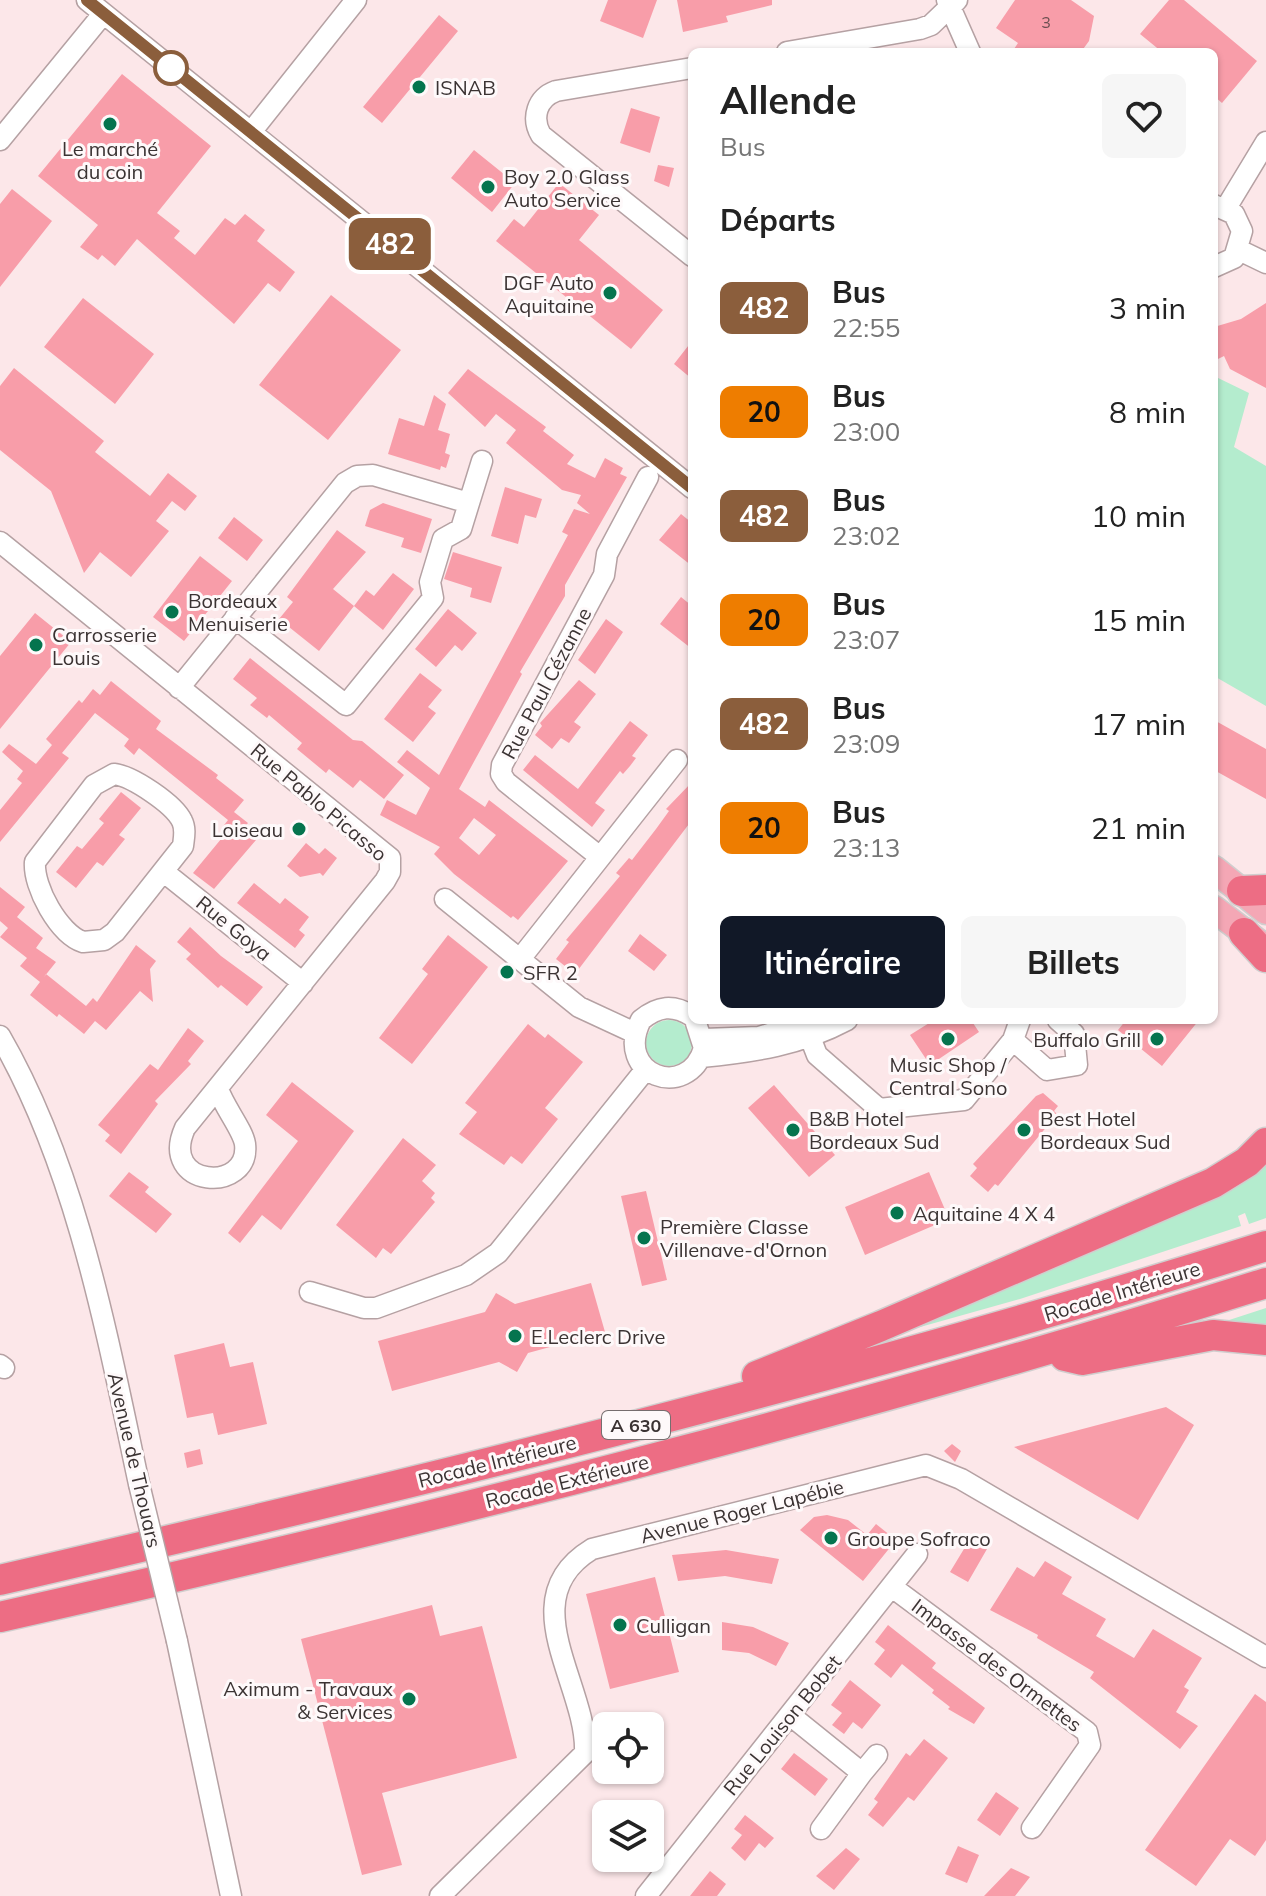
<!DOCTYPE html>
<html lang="fr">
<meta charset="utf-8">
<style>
body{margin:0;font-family:Mulish,sans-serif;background:#f6f6f6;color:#222;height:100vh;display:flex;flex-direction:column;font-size:30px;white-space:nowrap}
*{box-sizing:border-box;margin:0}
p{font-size:26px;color:#767676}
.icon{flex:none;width:44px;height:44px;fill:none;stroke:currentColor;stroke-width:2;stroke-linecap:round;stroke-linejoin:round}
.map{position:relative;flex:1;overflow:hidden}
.drawer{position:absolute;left:688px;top:48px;width:530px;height:976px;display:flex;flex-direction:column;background:#fff;border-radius:12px;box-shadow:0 2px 6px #0004}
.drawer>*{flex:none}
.badge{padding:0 16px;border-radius:12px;font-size:28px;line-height:52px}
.tools{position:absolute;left:592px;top:1712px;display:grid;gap:16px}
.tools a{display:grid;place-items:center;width:72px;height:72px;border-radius:12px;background:#fff;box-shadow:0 2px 6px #0004;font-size:40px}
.map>.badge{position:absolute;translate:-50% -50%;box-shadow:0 0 0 4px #fff}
h2{padding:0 32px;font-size:30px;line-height:72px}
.round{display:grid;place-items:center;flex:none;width:84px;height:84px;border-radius:12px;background:#f6f6f6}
.overview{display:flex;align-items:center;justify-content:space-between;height:136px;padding:0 32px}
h1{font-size:38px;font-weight:700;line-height:60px}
.button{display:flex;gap:16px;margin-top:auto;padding:16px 32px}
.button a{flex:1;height:92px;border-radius:12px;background:#111827;color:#fff;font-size:32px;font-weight:700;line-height:92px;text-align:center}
.button a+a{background:#f6f6f6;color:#222}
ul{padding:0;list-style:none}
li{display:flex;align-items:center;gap:24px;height:104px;padding:0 32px}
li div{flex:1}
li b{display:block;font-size:30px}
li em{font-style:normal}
li .badge{min-width:88px;font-weight:700;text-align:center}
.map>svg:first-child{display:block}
.green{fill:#b4ecce}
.building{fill:#f89da9;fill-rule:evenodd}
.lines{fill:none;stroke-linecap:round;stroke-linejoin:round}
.minor-casing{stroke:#b5a1a3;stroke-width:23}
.major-casing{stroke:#d0cece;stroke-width:29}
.highway-casing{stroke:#d0cece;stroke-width:33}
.minor{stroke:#fff;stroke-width:20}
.major{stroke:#f4a7b5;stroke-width:26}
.highway{stroke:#ed6d84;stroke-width:30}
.minor-bridge-casing{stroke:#b5a1a3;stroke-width:23;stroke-linecap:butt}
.minor-bridge{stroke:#fff;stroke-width:20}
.line-casing{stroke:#fff;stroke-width:18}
.line{stroke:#8b5e3c;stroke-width:12}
.stop-dot{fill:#fff;stroke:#8b5e3c;stroke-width:4}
.poi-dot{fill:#05744e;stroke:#fef9fa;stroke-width:3}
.labels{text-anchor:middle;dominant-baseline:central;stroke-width:6;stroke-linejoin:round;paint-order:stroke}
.number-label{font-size:16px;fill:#6a4e50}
.shield{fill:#fef9fa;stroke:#766e6f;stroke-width:2}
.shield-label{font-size:18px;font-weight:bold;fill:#3b3333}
.poi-label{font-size:20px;fill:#3b3333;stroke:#fef9fa;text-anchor:start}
.street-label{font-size:20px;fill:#3b3333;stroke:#fef9fa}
</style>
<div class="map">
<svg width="1266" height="1896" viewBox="0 0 1266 1896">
<rect width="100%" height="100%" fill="#fce7e9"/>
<!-- green -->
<path class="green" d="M 1214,376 L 1249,393 L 1234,447 L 1266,466 L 1266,706 L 1214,676 Z
M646 1043a23 23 0 1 1 46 0a23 23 0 1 1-46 0Z
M 1266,1155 L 1266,1218 L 1249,1224 L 1245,1213 L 1238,1216 L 1241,1226 L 1020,1299 L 874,1340 Z
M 1266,1308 L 1266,1331 L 1223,1322 Z"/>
<!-- building -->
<path class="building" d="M 608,0 L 657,0 L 643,38 L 600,21 Z
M 677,0 L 772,0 L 772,5 L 726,16 L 728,22 L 683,32 Z
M 1015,0 L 1071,0 L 1094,16 L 1089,41 L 1081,52 L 1012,52 L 1018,43 L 996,28 Z
M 1169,0 L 1184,0 L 1257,61 L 1222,103 L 1214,96 L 1214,52 L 1162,52 L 1140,34 Z
M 439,15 L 458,31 L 382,123 L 363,107 Z
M 122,74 L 211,146 L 157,213 L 180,231 L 174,238 L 195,255 L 225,218 L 235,225 L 245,214 L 265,230 L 257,241 L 295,272 L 280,292 L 268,283 L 234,324 L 137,239 L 115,266 L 102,255 L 98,260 L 80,247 L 98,225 L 38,176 Z
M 631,108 L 660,117 L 650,153 L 620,143 Z
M 474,150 L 515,183 L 492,212 L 451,178 Z
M 658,165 L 674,168 L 669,187 L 654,181 Z
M 559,183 L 599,215 L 579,240 L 663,310 L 631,349 L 496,241 L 514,219 L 524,227 Z
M 12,189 L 52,221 L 0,287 L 0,204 Z
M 331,295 L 401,350 L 328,440 L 259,385 Z
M 83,298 L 154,354 L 115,404 L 44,347 Z
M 1266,303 L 1266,388 L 1230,369 L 1224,356 L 1214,361 L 1214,327 L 1241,319 Z
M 692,341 L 692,379 L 674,364 Z
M 14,368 L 104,441 L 95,452 L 150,496 L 168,473 L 197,496 L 185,511 L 172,501 L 156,521 L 169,531 L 131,577 L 100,552 L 84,573 L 51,491 L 0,450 L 0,386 Z
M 468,369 L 546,427 L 543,431 L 574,455 L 567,464 L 595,478 L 605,458 L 623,468 L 620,474 L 627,477 L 565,585 L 565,596 L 520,672 L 522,674 L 459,789 L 485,807 L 489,800 L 568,861 L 518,920 L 513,916 L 511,918 L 454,874 L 434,854 L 440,847 L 380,815 L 387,800 L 416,815 L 430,788 L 397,762 L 407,750 L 439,775 L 568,535 L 562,532 L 574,509 L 590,514 L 577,503 L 581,495 L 562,490 L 506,443 L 516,430 L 496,414 L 485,427 L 448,393 ZM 474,818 L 496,835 L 479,855 L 459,838 Z
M 434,395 L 446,404 L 438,430 L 450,434 L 445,453 L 450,455 L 446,468 L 441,466 L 440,470 L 388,454 L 399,418 L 424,426 Z
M 505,487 L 542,499 L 536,518 L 525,515 L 518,544 L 491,536 Z
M 383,503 L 432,519 L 421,553 L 401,547 L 404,538 L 365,526 L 370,510 Z
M 681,514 L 692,523 L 692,566 L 659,540 Z
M 234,517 L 263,540 L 247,561 L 218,538 Z
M 337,530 L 366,552 L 333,589 L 354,606 L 366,590 L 374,596 L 393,573 L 414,589 L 383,630 L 354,606 L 319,651 L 279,619 L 293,602 L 287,597 Z
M 453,552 L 502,567 L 491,603 L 470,597 L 472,588 L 444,579 Z
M 200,556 L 232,581 L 184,641 L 153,617 Z
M 681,597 L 692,606 L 692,649 L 660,624 Z
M 448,609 L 477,633 L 462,651 L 455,645 L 436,667 L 415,649 Z
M 35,613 L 71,642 L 0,729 L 0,656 Z
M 606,619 L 623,632 L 595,674 L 578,660 Z
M 250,658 L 353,740 L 362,741 L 404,775 L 384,799 L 360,780 L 353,788 L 329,769 L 326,773 L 297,749 L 302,743 L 269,715 L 267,718 L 250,705 L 257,698 L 233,679 Z
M 420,673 L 442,690 L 428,707 L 436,713 L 413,742 L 384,719 Z
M 579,680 L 596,694 L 574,722 L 581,727 L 569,743 L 561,738 L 552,749 L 535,735 L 542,726 L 540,723 Z
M 111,681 L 161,721 L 156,729 L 218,775 L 216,778 L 244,800 L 234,812 L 248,823 L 243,829 L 256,840 L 214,889 L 193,873 L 226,833 L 221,829 L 228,820 L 139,748 L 134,755 L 124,746 L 129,739 L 95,713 L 62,753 L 69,758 L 0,842 L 0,810 L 22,783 L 17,779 L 23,771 L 2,752 L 9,744 L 36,764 L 52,745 L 46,739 L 79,700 L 82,703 L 93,689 L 100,695 Z
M 1214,720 L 1266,749 L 1266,799 L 1214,770 Z
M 630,721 L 648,735 L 632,756 L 636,758 L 630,766 L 623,774 L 620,771 L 595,803 L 605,810 L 592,827 L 523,770 L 535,755 L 578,789 Z
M 692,782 L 692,820 L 575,974 L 556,959 L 569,942 L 566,940 L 620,876 L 616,873 L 623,865 L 629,858 L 632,860 L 656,829 L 669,811 L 666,809 Z
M 121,792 L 141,808 L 119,835 L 125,839 L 103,866 L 97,862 L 76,888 L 56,872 L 77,846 L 82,849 L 104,823 L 99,819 Z
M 306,843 L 319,854 L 325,848 L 337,858 L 323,876 L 320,873 L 300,877 L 287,866 Z
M 254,883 L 280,904 L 285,898 L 309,917 L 299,930 L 305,935 L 295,948 L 237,903 Z
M 0,887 L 25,907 L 17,917 L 43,938 L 36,948 L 56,962 L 44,977 L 46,974 L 86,1006 L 93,998 L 97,1002 L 136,945 L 156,961 L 150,969 L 153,1002 L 140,991 L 106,1030 L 95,1021 L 84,1034 L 59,1014 L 57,1017 L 30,995 L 40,982 L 20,966 L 27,958 L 0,937 L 8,928 L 0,921 Z
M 190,927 L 221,956 L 263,987 L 247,1006 L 221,985 L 218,988 L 186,959 L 191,954 L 177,942 Z
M 640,934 L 667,955 L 654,971 L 628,951 Z
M 448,935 L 488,967 L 412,1064 L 379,1038 L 428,974 L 422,969 Z
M 934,1020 L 971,1020 L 979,1032 L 930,1065 L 910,1035 Z
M 1126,1020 L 1199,1020 L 1162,1066 L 1118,1030 Z
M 528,1024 L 545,1038 L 548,1034 L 583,1062 L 545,1108 L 558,1119 L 522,1164 L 511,1156 L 504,1165 L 459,1134 L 477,1112 L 465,1103 Z
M 188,1028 L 204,1041 L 188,1061 L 191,1064 L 155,1101 L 158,1104 L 121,1154 L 105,1141 L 110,1135 L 98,1125 L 150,1064 L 158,1070 Z
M 292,1082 L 354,1131 L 281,1230 L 262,1215 L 240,1243 L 228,1233 L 298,1141 L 266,1115 Z
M 774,1085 L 835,1155 L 809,1177 L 748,1108 Z
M 1043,1093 L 1058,1106 L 1054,1111 L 1057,1114 L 998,1186 L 995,1184 L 988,1192 L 970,1176 L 977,1168 L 973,1164 L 1036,1096 Z
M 403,1138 L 436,1165 L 422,1181 L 435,1193 L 431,1198 L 435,1202 L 391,1254 L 383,1248 L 376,1258 L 336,1225 Z
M 129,1172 L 149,1187 L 145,1192 L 172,1214 L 156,1233 L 109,1196 Z
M 929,1172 L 949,1219 L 865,1255 L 845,1207 Z
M 646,1191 L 667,1280 L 642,1286 L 621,1196 Z
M 591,1283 L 605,1332 L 528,1353 L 517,1372 L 499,1362 L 392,1391 L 378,1341 L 485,1312 L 496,1293 L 515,1304 Z
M 224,1343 L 230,1367 L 253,1362 L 267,1424 L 218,1435 L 213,1413 L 187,1418 L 174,1355 Z
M 1166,1407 L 1194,1425 L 1138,1520 L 1014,1447 Z
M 952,1444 L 961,1451 L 955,1462 L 944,1451 Z
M 200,1449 L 203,1464 L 187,1468 L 184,1453 Z
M 827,1515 L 848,1520 L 867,1535 L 876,1524 L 896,1540 L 863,1581 L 800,1530 L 814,1517 Z
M 970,1539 L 987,1549 L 968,1582 L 950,1572 Z
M 726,1550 L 779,1559 L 772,1584 L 725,1576 L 678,1581 L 672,1555 Z
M 1045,1561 L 1072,1577 L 1062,1594 L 1106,1619 L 1096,1636 L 1134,1658 L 1153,1629 L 1202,1658 L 1184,1687 L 1189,1690 L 1176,1712 L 1198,1726 L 1180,1749 L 1090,1678 L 1094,1672 L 1037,1638 L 1038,1635 L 990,1610 L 1017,1567 L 1034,1577 Z
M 655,1577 L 679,1672 L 610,1689 L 586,1594 Z
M 432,1605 L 440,1636 L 482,1626 L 517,1758 L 382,1793 L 402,1865 L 362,1875 L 301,1639 Z
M 722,1622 L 753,1627 L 789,1643 L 776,1666 L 749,1653 L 722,1650 Z
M 888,1625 L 936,1663 L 932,1668 L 985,1708 L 974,1724 L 948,1709 L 950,1707 L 932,1693 L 934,1690 L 902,1664 L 891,1678 L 874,1664 L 885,1650 L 875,1642 Z
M 850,1680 L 881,1705 L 862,1729 L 853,1722 L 844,1734 L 832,1725 L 842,1713 L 831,1705 Z
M 1255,1694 L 1266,1702 L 1266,1840 L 1255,1856 L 1230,1839 L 1196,1886 L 1145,1850 Z
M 924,1739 L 948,1758 L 914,1801 L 908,1797 L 883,1827 L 868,1815 L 878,1802 L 874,1799 L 906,1753 L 910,1756 Z
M 794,1753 L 828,1779 L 815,1796 L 781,1769 Z
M 996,1792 L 1019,1808 L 1000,1836 L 977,1820 Z
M 745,1815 L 774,1838 L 765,1848 L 759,1843 L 745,1861 L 731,1848 L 742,1835 L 734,1829 Z
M 958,1846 L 979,1855 L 967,1883 L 945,1874 Z
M 846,1848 L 860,1859 L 834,1890 L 816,1876 Z
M 1011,1868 L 1030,1877 L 1015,1896 L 984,1896 Z
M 710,1871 L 726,1884 L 717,1896 L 690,1896 Z"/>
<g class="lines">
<defs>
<path id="minor" d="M 87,0 L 692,488
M 947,0 L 970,52
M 787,52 L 920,29 L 931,25 L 957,0
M 692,68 L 556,91 C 537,98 531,118 541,135 L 692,256
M 251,132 L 356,0
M 0,140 L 103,14
M 1214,205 L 1234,214 L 1242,231 L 1234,258 L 1214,267
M 1226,208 L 1266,142
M 1239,250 L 1266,263
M 0,542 L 390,858 L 390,872 L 385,881 L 185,1128 C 158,1188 251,1194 245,1144 C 243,1130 224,1107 218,1089
M 235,618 L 346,705 L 433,598 L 430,582 L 443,539 L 461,529 L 482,461
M 179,688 L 345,483 L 357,476 L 373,475 L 469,503
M 114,774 C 132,776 174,804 182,821 C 186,829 184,837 183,846 L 115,932 L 104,940 L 83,942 C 59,934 33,887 35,862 L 94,785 Z
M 600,857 L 506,782 L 501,774 L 502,765 L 604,575 L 607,554 L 648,477
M 164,872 L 303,983
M 445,899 L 579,1007 L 635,1033
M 520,959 L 677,760
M 692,1016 C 673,1004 658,1006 641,1020 C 613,1075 688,1102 704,1048 L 695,1020
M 805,1024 L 817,1055 L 879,1109 L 964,1100 L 1013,1040 L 1020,1020
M 0,1036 C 77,1169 107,1335 139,1484
M 704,1039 L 759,1037 L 815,1020
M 1013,1040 L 1047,1070 L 1077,1065 L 1074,1034 L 1058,1020
M 701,1057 C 754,1052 800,1045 847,1020
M 310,1292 L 364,1308 L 376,1308 L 466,1275 L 498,1253 L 646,1069
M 0,1365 L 4,1368
M 892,1587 L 1087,1732 L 1090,1745 L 1032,1828
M 177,1641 L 231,1896
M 790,1715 L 862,1773 L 821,1829
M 862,1773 L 877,1755
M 440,1896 L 585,1753 C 588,1685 510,1599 592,1549 L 926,1465 L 961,1479 L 1266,1657
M 646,1896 L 917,1554"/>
<path id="major" d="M 1214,869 L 1266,911
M 1214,909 L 1260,944"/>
<path id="highway" d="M 1242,891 L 1266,890
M 1244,933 L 1266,957
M 1065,1356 L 1082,1360 L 1213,1335 L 1266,1340
M 757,1376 L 881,1326 L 1213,1183 L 1247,1162 L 1266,1143
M 0,1580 C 425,1481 850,1378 1266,1246
M 0,1617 C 426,1521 849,1414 1266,1283"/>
</defs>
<!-- minor casing -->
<use href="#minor" class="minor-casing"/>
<!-- major casing -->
<use href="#major" class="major-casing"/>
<!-- highway casing -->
<use href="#highway" class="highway-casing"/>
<!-- minor -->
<use href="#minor" class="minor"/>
<!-- major -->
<use href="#major" class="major"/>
<!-- highway -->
<use href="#highway" class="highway"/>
<defs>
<path id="minor-bridge" d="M 139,1484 L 177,1641"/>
</defs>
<!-- minor-bridge casing -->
<use href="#minor-bridge" class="minor-bridge-casing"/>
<!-- minor-bridge -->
<use href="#minor-bridge" class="minor-bridge"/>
</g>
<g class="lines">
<defs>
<path id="line" d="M 87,0 L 692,488"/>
</defs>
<!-- line casing -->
<use href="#line" class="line-casing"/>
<!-- line -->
<use href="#line" class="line"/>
</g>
<!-- markers -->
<circle class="stop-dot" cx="171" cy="68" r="16"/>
<g class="poi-dot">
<circle cx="419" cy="87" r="8"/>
<circle cx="110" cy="124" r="8"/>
<circle cx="488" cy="187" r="8"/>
<circle cx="610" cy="293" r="8"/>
<circle cx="172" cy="612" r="8"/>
<circle cx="36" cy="645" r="8"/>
<circle cx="299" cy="829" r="8"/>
<circle cx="507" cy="972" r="8"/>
<circle cx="948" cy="1039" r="8"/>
<circle cx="1157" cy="1039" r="8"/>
<circle cx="793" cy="1130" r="8"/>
<circle cx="1024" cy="1130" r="8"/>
<circle cx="897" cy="1213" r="8"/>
<circle cx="644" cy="1238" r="8"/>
<circle cx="515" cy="1336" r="8"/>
<circle cx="831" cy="1538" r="8"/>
<circle cx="620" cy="1625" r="8"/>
<circle cx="409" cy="1699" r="8"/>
</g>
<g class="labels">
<!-- number labels -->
<g class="number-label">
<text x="1046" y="22">3</text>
</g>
<!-- shield labels -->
<rect class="shield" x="602" y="1411" width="68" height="28" rx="6"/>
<g class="shield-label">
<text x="636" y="1425">A 630</text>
</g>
<!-- poi labels -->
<g class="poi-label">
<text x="435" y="87">ISNAB</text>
<text x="110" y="148" text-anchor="middle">Le marché<tspan x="110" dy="23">du coin</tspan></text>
<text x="504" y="176">Boy 2.0 Glass<tspan x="504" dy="23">Auto Service</tspan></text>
<text x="594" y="282" text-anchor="end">DGF Auto<tspan x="594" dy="23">Aquitaine</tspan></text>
<text x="188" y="600">Bordeaux<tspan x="188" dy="23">Menuiserie</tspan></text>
<text x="52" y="634">Carrosserie<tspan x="52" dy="23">Louis</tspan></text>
<text x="283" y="829" text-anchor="end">Loiseau</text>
<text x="523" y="972">SFR 2</text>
<text x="1141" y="1039" text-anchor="end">Buffalo Grill</text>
<text x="948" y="1064" text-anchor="middle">Music Shop /<tspan x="948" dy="23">Central Sono</tspan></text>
<text x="809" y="1118">B&amp;B Hotel<tspan x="809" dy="23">Bordeaux Sud</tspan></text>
<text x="1040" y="1118">Best Hotel<tspan x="1040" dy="23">Bordeaux Sud</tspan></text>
<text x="913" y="1213">Aquitaine 4 X 4</text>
<text x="660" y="1226">Première Classe<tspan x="660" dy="23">Villenave-d'Ornon</tspan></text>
<text x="531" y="1336">E.Leclerc Drive</text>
<text x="847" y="1538">Groupe Sofraco</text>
<text x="636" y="1625">Culligan</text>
<text x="393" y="1688" text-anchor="end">Aximum - Travaux<tspan x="393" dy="23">&amp; Services</tspan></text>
</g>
<!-- street labels -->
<g class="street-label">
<text transform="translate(546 683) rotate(-62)">Rue Paul Cézanne</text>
<text transform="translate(319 802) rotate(40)">Rue Pablo Picasso</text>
<text transform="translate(234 928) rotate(39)">Rue Goya</text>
<text transform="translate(1122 1291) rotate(-17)">Rocade Intérieure</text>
<text transform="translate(135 1460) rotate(77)">Avenue de Thouars</text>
<text transform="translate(497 1461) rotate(-14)">Rocade Intérieure</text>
<text transform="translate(567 1481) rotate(-14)">Rocade Extérieure</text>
<text transform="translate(742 1511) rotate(-14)">Avenue Roger Lapébie</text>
<text transform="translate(997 1665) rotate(37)">Impasse des Ormettes</text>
<text transform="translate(782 1725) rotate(-51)">Rue Louison Bobet</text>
</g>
</g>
</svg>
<div class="tools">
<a><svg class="icon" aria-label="locate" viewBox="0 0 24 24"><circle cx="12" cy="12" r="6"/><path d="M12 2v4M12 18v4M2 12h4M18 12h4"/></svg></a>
<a><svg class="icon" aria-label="layers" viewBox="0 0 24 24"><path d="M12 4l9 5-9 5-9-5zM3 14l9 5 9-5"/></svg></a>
</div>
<b class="badge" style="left:390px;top:244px;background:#8b5e3c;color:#fff">482</b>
<section class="drawer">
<div class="overview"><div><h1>Allende</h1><p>Bus</p></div><a class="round"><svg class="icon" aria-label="heart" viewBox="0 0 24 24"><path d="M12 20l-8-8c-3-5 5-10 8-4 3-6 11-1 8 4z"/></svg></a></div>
<h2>Départs</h2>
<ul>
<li><span class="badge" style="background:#8b5e3c;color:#fff">482</span><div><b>Bus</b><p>22:55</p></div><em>3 min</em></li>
<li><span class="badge" style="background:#ee7d00;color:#111">20</span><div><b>Bus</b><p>23:00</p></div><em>8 min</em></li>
<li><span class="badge" style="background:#8b5e3c;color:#fff">482</span><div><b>Bus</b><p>23:02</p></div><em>10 min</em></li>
<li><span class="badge" style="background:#ee7d00;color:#111">20</span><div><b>Bus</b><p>23:07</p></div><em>15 min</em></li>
<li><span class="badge" style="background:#8b5e3c;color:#fff">482</span><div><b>Bus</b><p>23:09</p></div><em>17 min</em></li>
<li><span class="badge" style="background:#ee7d00;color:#111">20</span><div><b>Bus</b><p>23:13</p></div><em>21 min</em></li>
</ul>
<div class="button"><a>Itinéraire</a><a>Billets</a></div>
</section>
</div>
